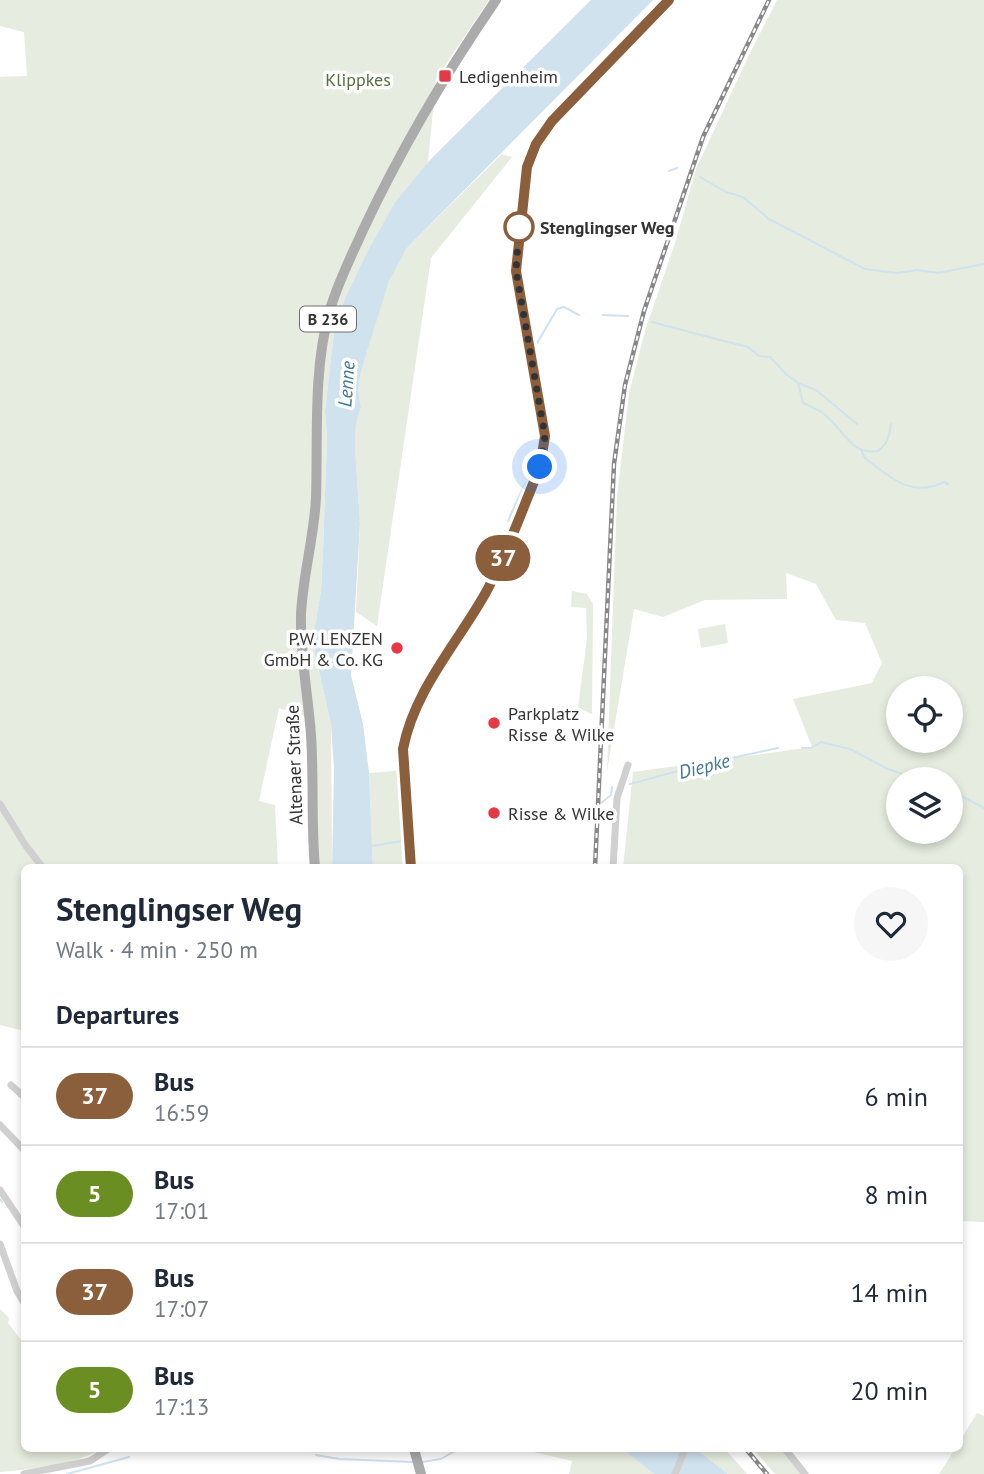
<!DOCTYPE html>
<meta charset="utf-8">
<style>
body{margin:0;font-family:"PT Sans",sans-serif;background:#f6f6f7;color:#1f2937;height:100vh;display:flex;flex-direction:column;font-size:26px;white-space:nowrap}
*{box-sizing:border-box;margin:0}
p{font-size:23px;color:#747a83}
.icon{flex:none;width:38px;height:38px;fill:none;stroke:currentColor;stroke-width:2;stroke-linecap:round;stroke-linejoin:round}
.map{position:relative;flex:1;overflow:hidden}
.details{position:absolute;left:21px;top:864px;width:942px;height:588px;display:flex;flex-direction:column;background:#fff;border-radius:10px;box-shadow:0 4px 10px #0003}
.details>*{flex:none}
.badge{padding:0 14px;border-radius:23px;font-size:24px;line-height:46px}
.controls{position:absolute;left:886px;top:676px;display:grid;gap:14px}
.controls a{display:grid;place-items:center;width:77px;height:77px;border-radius:50%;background:#fff;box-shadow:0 4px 10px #0003;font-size:35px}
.you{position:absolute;width:35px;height:35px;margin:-18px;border:5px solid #fff;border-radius:50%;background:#1a73e8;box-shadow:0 0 0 10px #1a73e833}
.map>.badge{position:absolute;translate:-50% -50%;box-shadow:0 0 0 4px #fff}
h2{padding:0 35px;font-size:26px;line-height:63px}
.round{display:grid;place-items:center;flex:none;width:74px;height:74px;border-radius:37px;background:#f6f6f7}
.headline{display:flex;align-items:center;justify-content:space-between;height:119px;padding:0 35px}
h1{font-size:33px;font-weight:700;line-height:52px}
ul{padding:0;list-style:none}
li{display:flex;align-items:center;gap:21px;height:98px;padding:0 35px;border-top:2px solid #e0e1e3}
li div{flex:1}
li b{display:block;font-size:26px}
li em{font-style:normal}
li .badge{min-width:77px;font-weight:700;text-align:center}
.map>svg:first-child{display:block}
.green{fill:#e6ecdf;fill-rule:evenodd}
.water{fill:#cfe2ee}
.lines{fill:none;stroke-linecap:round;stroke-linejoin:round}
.stream{stroke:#cfe2ee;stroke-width:2}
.minor{stroke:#d0d0d0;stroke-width:7}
.major{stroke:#ababab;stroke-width:10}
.rail-casing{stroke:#888;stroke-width:4.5}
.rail{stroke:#fff;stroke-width:2;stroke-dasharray:5;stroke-linecap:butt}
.line-casing{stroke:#fff;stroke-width:16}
.line{stroke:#8b5e3c;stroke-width:10}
.walk{stroke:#333;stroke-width:7;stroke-dasharray:0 12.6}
.poi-dot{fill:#e63946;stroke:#fff;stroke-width:2.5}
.stop-dot{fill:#fff;stroke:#8b5e3c;stroke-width:3.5}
.labels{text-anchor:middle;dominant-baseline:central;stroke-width:7;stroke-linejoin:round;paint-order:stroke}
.shield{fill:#fff;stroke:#707070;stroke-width:2}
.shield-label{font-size:16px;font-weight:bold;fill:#333}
.poi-label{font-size:18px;fill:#333;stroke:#fff;text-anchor:start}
.park-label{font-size:18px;fill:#56703f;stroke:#fff}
.stop-label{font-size:18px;font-weight:bold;fill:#333;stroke:#fff;text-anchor:start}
.street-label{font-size:18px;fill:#333;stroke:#fff}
.water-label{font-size:19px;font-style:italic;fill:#3f7597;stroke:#fff}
</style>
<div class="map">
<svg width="984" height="1474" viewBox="0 0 984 1474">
<rect width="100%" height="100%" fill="#fff"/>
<!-- green -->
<path class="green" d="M 0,0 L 489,0 L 436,79 L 428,162 L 395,202 L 368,250 L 345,298 L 334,332 L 325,411 L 327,438 L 323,551 L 321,590 L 315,626 L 315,654 L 331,724 L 332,868 L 319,868 L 314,719 L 279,708 L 259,801 L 275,805 L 278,868 L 24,868 L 24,1031 L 0,1025 L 0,77 L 27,76 L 24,32 L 0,26 Z
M 777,0 L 984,0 L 984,1222 L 959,1221 L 959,868 L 623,868 L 633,772 L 812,747 L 793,699 L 872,683 L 882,663 L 865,623 L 836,620 L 816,584 L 786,573 L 787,599 L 705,600 L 663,617 L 634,609 L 607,771 L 617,497 L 629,393 L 645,331 L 675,243 L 696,169 L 749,55 ZM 898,688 L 950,688 L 950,740 L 898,740 ZM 898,779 L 950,779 L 950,831 L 898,831 Z
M 502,154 L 512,157 L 431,258 L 377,626 L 356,612 L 360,523 L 355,446 L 356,424 L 361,407 L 358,392 L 360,376 C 372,333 382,286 406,249 Z
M 572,591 L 587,594 L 593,604 L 592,714 L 578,708 L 587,638 L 586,608 L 571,607 Z
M 725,624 L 728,643 L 701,648 L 698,629 Z
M 407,770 L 403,847 L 405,868 L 373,868 L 369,773 Z
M 0,1309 L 9,1318 L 8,1323 L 24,1344 L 24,1449 L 102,1449 C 72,1465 34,1469 0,1472 Z
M 977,1413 L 984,1416 L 984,1474 L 939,1474 L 955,1449 L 959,1449 L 959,1442 Z
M 521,1449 L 622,1449 L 654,1474 L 569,1474 L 572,1461 Z
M 696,1449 L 725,1449 L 747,1474 L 728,1474 Z
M 753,1449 L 783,1449 L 802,1474 L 775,1474 Z"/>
<!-- water -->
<path class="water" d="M 591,0 L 653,0 L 406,249 L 389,281 L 367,351 L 360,376 L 358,392 L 361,407 L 356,424 L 355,446 L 360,523 L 351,675 L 363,724 L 369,773 L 373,868 L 332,868 L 334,769 L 331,724 L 315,654 L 315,626 L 321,590 L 323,551 L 327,438 L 325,411 L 334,332 L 345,298 L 368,250 L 395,202 L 428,162 Z
M 622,1449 L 696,1449 L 728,1474 L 654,1474 Z"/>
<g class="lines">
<!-- stream -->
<path class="stream" d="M 669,171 L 677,168
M 700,177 L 726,192 L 743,197 L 769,219 L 865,269 L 897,273 L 917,270 L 938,273 L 984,264
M 603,315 L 628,316
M 652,322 L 720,340 L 748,347 L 759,356 L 770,357 L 786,374 L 798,383 L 816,390 L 857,424
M 533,350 L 557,309 L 564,307 L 579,315
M 798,383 L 803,403 C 809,406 818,409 824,414 C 843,428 849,455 878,451 C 888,443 889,437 891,424
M 861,450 L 865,458 C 891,478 911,498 944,482 L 948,484
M 520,494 L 528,479
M 508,521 L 519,496
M 500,549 L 505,531
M 802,748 L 811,748 L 821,742 L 850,749 L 888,769 L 917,779
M 630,784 L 704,764 L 778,748
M 950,790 L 984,808
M 601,803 L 611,795 L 612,787
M 372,846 L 402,841
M 0,1199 L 2,1202
M 316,1455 L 339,1459 L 413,1462
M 422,1462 L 441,1459 L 458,1449
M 67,1474 L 129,1457"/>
<!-- minor -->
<path class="minor" d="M 0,804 L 26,846 L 43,868
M 411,868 L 403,749 C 414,693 453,647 482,599 C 507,558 522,511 540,467 L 545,436 L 516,271 L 527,167 L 536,144 L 552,121 L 670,0
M 613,868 L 617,798 L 628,765
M 11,1085 L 24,1097
M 0,1125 L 24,1150
M 0,1190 L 24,1226
M 0,1244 L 17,1291 L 24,1303
M 785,1449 L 805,1474
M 24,1474 L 90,1461 L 108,1449
M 675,1474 L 685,1449"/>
<!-- major -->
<path class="major" d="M 315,868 C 311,824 314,780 311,735 C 308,695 300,655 301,614 C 303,575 314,537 316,498 C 318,437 313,372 329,313 C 337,284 351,257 363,230 C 401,149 446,73 496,0
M 414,1449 L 421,1474"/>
<defs>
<path id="rail" d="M 595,868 L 614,464 L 625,385 L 644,311 L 703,137 L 769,0
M 746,1449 L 767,1474"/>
</defs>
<!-- rail casing -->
<use href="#rail" class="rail-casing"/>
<!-- rail -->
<use href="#rail" class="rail"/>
</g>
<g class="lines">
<defs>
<path id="line" d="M 411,868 L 403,749 C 414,691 456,645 485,594 C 507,554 522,510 540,467 L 545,436 L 516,271 L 527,167 L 536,144 L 552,121 L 669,0"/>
</defs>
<!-- line casing -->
<use href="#line" class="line-casing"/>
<!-- line -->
<use href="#line" class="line"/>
<!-- walk -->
<path class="walk" d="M 519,227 L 516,271 L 545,436 L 540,467"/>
</g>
<!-- markers -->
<g class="poi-dot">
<rect x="438" y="69" width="14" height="14" rx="3.5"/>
<circle cx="397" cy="648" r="7"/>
<circle cx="494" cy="723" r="7"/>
<circle cx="494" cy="813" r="7"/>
</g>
<circle class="stop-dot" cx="519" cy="227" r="14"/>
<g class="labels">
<!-- shield labels -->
<rect class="shield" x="300" y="306.5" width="56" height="25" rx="5"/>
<g class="shield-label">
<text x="328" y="319">B 236</text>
</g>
<!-- poi labels -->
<g class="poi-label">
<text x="459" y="76">Ledigenheim</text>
<text x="383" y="638" text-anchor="end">P.W. LENZEN<tspan x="383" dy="21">GmbH &amp; Co. KG</tspan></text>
<text x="508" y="713">Parkplatz<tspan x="508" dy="21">Risse &amp; Wilke</tspan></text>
<text x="508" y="813">Risse &amp; Wilke</text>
</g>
<!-- park labels -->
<g class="park-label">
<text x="358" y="79">Klippkes</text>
</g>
<!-- stop labels -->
<g class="stop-label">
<text x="540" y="227">Stenglingser Weg</text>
</g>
<!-- street labels -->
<g class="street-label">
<text transform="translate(294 765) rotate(-92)">Altenaer Straße</text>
</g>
<!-- water labels -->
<g class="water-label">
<text transform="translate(346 384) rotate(-86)">Lenne</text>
<text transform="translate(704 766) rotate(-14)">Diepke</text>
</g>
</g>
</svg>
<div class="controls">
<a><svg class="icon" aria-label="locate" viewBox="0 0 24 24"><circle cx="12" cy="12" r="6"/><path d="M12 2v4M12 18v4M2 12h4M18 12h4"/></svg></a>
<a><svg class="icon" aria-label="layers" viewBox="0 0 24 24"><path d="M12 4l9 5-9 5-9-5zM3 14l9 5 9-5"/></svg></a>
</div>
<div class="you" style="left:540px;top:467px"></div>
<b class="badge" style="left:503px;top:558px;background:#8b5e3c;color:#fff">37</b>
<section class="details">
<div class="headline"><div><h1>Stenglingser Weg</h1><p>Walk · 4 min · 250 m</p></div><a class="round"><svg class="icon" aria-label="heart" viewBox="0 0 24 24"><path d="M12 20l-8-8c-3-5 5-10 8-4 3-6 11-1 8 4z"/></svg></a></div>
<h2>Departures</h2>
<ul>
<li><span class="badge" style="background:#8b5e3c;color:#fff">37</span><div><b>Bus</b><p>16:59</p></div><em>6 min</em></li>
<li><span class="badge" style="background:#6b8e23;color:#fff">5</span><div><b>Bus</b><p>17:01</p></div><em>8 min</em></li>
<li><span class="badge" style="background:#8b5e3c;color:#fff">37</span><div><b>Bus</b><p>17:07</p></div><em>14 min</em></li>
<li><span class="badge" style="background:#6b8e23;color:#fff">5</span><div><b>Bus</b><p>17:13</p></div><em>20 min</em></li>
</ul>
</section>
</div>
